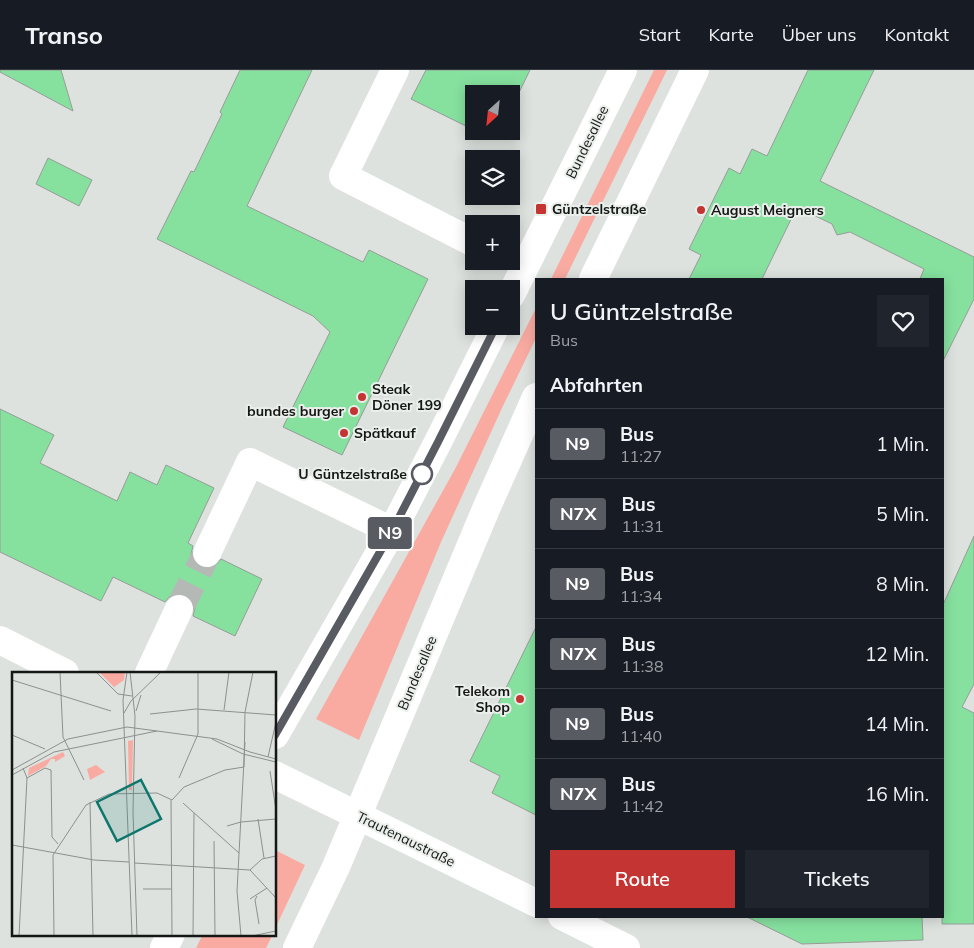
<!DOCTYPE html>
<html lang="de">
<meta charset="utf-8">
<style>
body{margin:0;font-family:Mulish,sans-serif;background:#20242c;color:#f1f3f6;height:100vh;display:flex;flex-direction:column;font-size:19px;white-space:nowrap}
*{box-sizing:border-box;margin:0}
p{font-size:16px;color:#9ea1a6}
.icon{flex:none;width:28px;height:28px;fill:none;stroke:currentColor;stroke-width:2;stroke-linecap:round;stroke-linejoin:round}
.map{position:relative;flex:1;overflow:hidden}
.details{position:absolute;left:535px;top:208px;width:409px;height:640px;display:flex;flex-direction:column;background:#171b24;border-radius:0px;box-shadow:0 2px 12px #0003}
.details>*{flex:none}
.badge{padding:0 10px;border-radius:4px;font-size:18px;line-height:32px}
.needle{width:32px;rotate:207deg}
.tools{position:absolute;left:465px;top:15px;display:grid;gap:10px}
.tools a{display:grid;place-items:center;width:55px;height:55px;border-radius:0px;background:#171b24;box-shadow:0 2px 12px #0003;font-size:25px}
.map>.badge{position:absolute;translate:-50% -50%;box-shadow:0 0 0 2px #fff}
h2{padding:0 15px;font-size:19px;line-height:45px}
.round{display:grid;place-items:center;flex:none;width:52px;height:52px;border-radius:0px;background:#20242c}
.headline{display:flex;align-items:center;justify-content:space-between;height:85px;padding:0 15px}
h1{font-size:24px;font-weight:600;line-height:38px}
.action{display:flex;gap:10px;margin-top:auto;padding:10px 15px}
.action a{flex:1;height:58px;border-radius:0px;background:#c33432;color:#fff;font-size:20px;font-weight:600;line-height:58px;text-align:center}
.action a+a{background:#20242c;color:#f1f3f6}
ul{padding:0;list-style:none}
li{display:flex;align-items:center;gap:15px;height:70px;padding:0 15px;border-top:1px solid #363941}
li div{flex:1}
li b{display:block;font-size:19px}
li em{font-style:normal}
li .badge{min-width:55px;font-weight:700;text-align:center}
header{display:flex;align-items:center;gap:30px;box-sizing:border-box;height:70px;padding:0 25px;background:#171b24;border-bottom:1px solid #363941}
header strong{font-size:24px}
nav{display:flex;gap:28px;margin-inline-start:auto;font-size:18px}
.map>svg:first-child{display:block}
.green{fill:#f9aba2}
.building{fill:#86e19f;stroke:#979c98}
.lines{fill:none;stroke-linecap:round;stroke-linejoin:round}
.minor-tunnel{stroke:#b5b9b6;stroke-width:28;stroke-dasharray:28 14;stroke-linecap:butt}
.minor{stroke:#fff;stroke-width:28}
.major{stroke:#fff;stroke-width:28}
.line-casing{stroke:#fff;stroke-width:11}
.line{stroke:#595b62;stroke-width:8}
.poi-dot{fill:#c33432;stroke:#eaefeb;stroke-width:2}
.stop-dot{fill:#fff;stroke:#595b62;stroke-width:2.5}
.labels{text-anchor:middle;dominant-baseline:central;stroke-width:4;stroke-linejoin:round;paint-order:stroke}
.street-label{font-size:14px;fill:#151715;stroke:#eaefeb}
.poi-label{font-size:14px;font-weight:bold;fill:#151715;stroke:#eaefeb;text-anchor:start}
.stop-label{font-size:14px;font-weight:bold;fill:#151715;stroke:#eaefeb;text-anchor:end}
.inset-road{fill:none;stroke:#8d918e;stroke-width:1}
.view{fill:#0f766e;fill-opacity:0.15;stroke:#0f766e;stroke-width:2.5}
.inset-edge{fill:none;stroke:#151715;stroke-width:2.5}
</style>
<header>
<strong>Transo</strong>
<nav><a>Start</a><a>Karte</a><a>Über uns</a><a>Kontakt</a></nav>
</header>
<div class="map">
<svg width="974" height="878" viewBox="0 0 974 878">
<rect width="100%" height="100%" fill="#dde2de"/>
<!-- green -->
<path class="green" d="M 654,0 L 667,0 L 565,209 L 551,209 Z
M 536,238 L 536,268 L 502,338 L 441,472 L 359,670 L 316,649 L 455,399 Z
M 275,780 L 305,795 L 275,859 Z
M 203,864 L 273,864 L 266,878 L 196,878 Z"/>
<!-- building -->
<path class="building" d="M 0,0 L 61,0 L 73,41 L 0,2 Z
M 240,0 L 312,0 L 247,136 L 363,192 L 369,180 L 428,209 L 342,385 L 283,357 L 330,262 L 313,246 L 157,169 L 191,101 L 194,102 L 222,44 L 220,42 Z
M 426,0 L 530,0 L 511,39 L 511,24 L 474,24 L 474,60 L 411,29 Z
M 808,0 L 874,0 L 820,111 L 974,187 L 974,229 L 942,293 L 942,209 L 920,209 L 924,199 L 850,162 L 837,165 L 832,154 L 797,137 L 762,209 L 689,209 L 701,185 L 689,179 L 729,98 L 740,104 L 752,79 L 767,86 Z
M 48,88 L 92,110 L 79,136 L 36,114 Z
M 0,339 L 54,365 L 40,393 L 117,431 L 130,402 L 157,415 L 166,395 L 214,418 L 188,473 L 193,476 L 191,484 L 194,491 L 200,497 L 208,499 L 215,496 L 221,489 L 262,509 L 235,566 L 193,546 L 195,538 L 192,530 L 185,525 L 178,523 L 170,526 L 165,532 L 113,507 L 101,531 L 0,482 Z
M 974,466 L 974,614 L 962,637 L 974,643 L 974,854 L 942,854 L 942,537 Z
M 536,557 L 536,745 L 492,723 L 500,706 L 470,691 Z
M 745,846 L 922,846 L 923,870 L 802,874 Z"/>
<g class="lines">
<!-- minor-tunnel -->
<path class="minor-tunnel" d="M 179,539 L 207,483"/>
<!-- minor -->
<path class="minor" d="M 395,0 L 343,106 L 474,173
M 207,483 L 250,392 L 392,461
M 0,570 L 65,603
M 149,603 L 179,539
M 275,705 L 536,833
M 562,846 L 626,878"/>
<!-- major -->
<path class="major" d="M 593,209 L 695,0
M 511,225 L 623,0
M 275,665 L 392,461 L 438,372 L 496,256
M 164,878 L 171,864
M 297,878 L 336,797 L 486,439 L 536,327"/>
</g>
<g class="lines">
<defs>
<path id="line" d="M 275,665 L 392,461 L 438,372 L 496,256"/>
</defs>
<!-- line casing -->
<use href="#line" class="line-casing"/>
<!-- line -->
<use href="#line" class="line"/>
</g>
<!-- markers -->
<g class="poi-dot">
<rect x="535" y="133" width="12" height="12" rx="2.5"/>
<circle cx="701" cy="140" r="5"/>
<circle cx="362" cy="327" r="5"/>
<circle cx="354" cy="341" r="5"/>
<circle cx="344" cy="363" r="5"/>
<circle cx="520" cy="629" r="5"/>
</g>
<circle class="stop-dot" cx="422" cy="404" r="10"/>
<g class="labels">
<!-- street labels -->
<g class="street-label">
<text transform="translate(587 72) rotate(-64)">Bundesallee</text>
<text transform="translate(417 603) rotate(-67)">Bundesallee</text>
<text transform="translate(406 769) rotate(26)">Trautenaustraße</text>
</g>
<!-- poi labels -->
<g class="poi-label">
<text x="552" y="139">Güntzelstraße</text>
<text x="711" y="140">August Meigners</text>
<text x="372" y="319">Steak<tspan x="372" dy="16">Döner 199</tspan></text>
<text x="344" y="341" text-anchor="end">bundes burger</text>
<text x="354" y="363">Spätkauf</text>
<text x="510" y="621" text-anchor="end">Telekom<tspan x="510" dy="16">Shop</tspan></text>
</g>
<!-- stop labels -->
<g class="stop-label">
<text x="407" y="404">U Güntzelstraße</text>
</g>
</g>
<!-- overview -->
<g transform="translate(12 602)">
<rect width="264" height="264" fill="#dde2de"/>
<path d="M 87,0 L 113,0 L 112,8 L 102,15 ZM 121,68 L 120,118 L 117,118 L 116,69 ZM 51,80 L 53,84 L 43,90 L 43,87 L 39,87 L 34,94 L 16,104 L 17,96 ZM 84,93 L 93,100 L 78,108 L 75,97 Z" fill="#f9aba2"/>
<path class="inset-road" d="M 48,0 L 51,65 L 72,108M 84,0 L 106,22 L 120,24M 115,0 L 111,28 L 120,264M 118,0 L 123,44 L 121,140 L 125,264M 0,8 L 99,39M 212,38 L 217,0M 124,39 L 129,23M 112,41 L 119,29 L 149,0M 138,42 L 184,37 L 264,43M 0,63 L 33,77M 200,67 L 231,82 L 264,90M 256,85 L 264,50M 232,95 L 233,40 L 241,0M 0,98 L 56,67 L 115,55 L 205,67 L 238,80 L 264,87M 258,99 L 264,138M 0,103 L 42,80 L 145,59M 15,106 L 33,96 L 39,98 L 40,165 L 46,172M 167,106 L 186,62 L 186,0M 159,128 L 160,264M 78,130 L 81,264M 171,131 L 227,181M 246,147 L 252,186M 215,154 L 229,150 L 264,147M 202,169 L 203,264M 0,173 L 82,188 L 117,190M 122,191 L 238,198M 238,198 L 264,226M 238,198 L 250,187 L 264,184M 131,217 L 159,217M 245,224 L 243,228 L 247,252M 238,227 L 255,216M 7,264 L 15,106 L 11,96M 42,264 L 41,183 L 74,133 L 97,122 L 145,121 L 160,128 L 172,115 L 213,98 L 232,95M 181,264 L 182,141M 229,264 L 225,219 L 233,70M 240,264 L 264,259"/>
<path class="view" d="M 129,108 L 149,147 L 105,169 L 85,130 Z"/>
<rect width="264" height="264" class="inset-edge"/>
</g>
</svg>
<div class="tools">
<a><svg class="needle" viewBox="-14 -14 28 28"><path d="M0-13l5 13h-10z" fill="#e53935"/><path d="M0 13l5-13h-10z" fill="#9ea1a6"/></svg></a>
<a><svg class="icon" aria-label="layers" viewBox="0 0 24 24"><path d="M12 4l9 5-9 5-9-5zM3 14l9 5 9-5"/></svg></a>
<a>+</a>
<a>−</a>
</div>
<b class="badge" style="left:390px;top:463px;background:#595b62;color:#fff">N9</b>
<section class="details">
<div class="headline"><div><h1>U Güntzelstraße</h1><p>Bus</p></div><a class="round"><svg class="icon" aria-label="heart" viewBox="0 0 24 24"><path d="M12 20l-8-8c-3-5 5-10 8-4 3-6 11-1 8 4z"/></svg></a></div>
<h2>Abfahrten</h2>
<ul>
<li><span class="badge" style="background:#595b62;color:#fff">N9</span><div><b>Bus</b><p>11:27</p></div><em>1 Min.</em></li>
<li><span class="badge" style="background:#595b62;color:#fff">N7X</span><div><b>Bus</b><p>11:31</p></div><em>5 Min.</em></li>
<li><span class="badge" style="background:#595b62;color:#fff">N9</span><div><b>Bus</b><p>11:34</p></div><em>8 Min.</em></li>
<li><span class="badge" style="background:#595b62;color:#fff">N7X</span><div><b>Bus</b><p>11:38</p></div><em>12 Min.</em></li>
<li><span class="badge" style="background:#595b62;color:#fff">N9</span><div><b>Bus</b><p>11:40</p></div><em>14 Min.</em></li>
<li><span class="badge" style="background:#595b62;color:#fff">N7X</span><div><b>Bus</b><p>11:42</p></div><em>16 Min.</em></li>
</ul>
<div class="action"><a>Route</a><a>Tickets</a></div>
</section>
</div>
